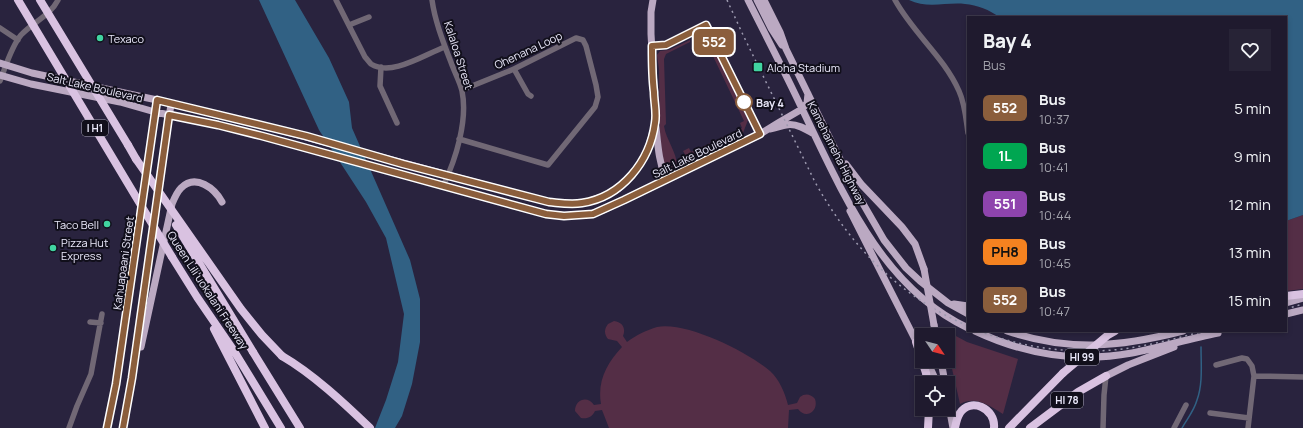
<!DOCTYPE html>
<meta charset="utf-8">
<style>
body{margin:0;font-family:Manrope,sans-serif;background:#272336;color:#f1f3f6;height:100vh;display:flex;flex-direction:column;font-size:15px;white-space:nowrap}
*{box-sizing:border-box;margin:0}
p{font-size:13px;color:#a1a1aa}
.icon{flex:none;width:22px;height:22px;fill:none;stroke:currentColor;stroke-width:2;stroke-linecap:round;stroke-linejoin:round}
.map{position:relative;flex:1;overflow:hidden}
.sheet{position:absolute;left:967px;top:16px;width:320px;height:316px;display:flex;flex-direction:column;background:#1f1a2e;border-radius:0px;box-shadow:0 2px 6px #0003,0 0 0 1px #3c384a}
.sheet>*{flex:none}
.badge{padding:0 8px;border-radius:6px;font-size:14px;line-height:26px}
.needle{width:26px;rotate:125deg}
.buttons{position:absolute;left:915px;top:328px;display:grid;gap:8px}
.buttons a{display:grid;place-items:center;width:40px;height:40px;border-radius:0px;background:#1f1a2e;box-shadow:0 2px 6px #0003,0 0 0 1px #3c384a;font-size:20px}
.map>.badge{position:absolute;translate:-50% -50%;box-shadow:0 0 0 2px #fff}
.round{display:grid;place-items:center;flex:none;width:42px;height:42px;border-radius:0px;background:#272336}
.headline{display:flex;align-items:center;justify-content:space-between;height:68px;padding:0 16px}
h1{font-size:19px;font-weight:800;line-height:30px}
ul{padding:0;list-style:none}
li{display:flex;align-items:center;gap:12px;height:48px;padding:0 16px}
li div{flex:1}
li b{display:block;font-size:15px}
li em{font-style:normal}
li .badge{min-width:44px;font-weight:700;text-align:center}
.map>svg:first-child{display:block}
.green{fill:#542e46}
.water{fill:#316184}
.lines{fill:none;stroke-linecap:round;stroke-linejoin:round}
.stream{stroke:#316184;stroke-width:1.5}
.minor{stroke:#716875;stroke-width:5.5}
.major{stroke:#bba9c2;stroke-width:7}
.highway{stroke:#d9c2e1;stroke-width:8}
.rail{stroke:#9c99af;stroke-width:1.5;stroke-dasharray:2 4;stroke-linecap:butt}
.major-bridge{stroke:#bba9c2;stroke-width:7}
.highway-bridge{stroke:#d9c2e1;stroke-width:8}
.line-casing{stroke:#fff;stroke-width:9}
.line{stroke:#8b5e3c;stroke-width:6}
.poi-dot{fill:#41d4a1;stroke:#110f1b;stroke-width:1.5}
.stop-dot{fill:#fff;stroke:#8b5e3c;stroke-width:2}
.labels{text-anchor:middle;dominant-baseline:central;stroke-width:4;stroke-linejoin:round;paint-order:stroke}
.shield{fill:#110f1b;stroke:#a9a7b7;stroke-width:1}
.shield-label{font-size:10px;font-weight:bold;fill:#eae8fa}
.poi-label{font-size:11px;fill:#eae8fa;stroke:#110f1b;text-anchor:start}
.street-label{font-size:11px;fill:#eae8fa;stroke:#110f1b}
.stop-label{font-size:11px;font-weight:bold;fill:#eae8fa;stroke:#110f1b;text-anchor:start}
</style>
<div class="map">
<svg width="1303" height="428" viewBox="0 0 1303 428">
<rect width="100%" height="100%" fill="#29233e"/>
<!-- green -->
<path class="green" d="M 690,40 L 690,42 L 666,54 L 664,59 L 666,124 L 664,126 C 666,140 677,152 677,166 C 671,168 669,169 663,166 L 660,134 L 659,69 L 657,55 L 660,51 L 669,50 Z
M 715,52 L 748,120 L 743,133 L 690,159 L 686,156 L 683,151 L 689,148 L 691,152 L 742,128 L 740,123 L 744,121 L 712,54 Z
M 1303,215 L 1303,289 L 1286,291 L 1286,221 Z
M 614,321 C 623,322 626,329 623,336 L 627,342 C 636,335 647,330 657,327 C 686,321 748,352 770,371 C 779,379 785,393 788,405 L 797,403 L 800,397 C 805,393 811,394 815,399 C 819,411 806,420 798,409 L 789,410 L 788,428 L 609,428 L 602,410 L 595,411 C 592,417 588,419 581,418 L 575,411 C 575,400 587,395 594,405 L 601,404 C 597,381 607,363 622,347 L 617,341 L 608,339 C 604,334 604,329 608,324 Z
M 943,329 L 967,342 L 1018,359 L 1003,414 C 990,406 976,395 960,404 L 948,351 L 948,335 L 944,335 Z"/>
<!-- water -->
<path class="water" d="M 259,0 L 295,0 L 329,58 L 349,102 L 352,128 L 410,260 L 420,299 L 420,342 L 412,384 L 402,416 L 395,428 L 375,428 L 386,400 L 398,362 L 404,314 L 386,238 L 366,202 L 319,130 Z
M 909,0 L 1303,0 L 1303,215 L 1286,221 L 1286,17 L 999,17 C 990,10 977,5 965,4 C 946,2 927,9 909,0 Z"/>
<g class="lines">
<!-- stream -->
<path class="stream" d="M 1182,428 C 1187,419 1194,411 1197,400 C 1203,384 1201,364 1201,347"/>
<!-- minor -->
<path class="minor" d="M 336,0 L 365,57 C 367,59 369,62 371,64 C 392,77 425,54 445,47
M 432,0 C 435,22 444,44 452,65 C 455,73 460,82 462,91 C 468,120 456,159 443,186
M 895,0 C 913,33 944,57 959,91 C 965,104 966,119 968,133
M 349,25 L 369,17
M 0,28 L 18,40
M 381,67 L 380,86 L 397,123
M 514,69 L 528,94 L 531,96
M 0,81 C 6,66 11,47 21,35 C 33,22 50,16 58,0
M 459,139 L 548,165 L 595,107 L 598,97 L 596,85 L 586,46 L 583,40 L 576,38 L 514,69 L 462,90
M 90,322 L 101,323
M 1216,365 L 1242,358 L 1247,359 L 1252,366 L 1254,376 L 1248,428
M 1254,376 L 1303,377
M 1210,413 L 1249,418
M 69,428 L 77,406 L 91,374 L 102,314
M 1103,428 L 1104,395 L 1106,376
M 1174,428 L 1186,405"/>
<!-- major -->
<path class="major" d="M 748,0 C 767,38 787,76 805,115 C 843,194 883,288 968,328
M 757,0 L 771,28 L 782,45
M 764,0 L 780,32 L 786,49 L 836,151 L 858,195 L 884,240 L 906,268 L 920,281 L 948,303 L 968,314
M 0,63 L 32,73 L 157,100 L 265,126 L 549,202 L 567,204 L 584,203 L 607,195 L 618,189 L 627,180 L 639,166 L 647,152 L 656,122 L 651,34 L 651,12 L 653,0
M 0,75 L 31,84 L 120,102 L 155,112 L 218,125 L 262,136 L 546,214 C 566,217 584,217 603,210 L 760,134 L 778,123 L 802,109 L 807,103 L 808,94
M 656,127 C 658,147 659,162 666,180
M 770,129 C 776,128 781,126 786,125 C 796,123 806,129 814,134
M 846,164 L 862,185 L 902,227 L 915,244 L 924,269
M 850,211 L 919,347
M 1286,303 L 1303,298
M 954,304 L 968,306
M 1286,314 L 1303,310
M 934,325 L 936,335
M 975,331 C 1024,354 1078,363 1132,353 C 1161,347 1189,339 1218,333
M 1007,331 C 1069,352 1120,347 1183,331
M 141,347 L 172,204 C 174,199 177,192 181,188 C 196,173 215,189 222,202
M 927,361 L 937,383
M 941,361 L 945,383
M 1106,376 L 1128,365 L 1174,347
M 948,401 L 953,428
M 107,428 L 116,385 L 157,100
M 123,428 L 132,378 L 171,104"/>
<!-- highway -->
<path class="highway" d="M 128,145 L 136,159
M 172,257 L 197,297 L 234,351 L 281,428
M 1286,296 L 1303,294
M 214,329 L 265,428
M 916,342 L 922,360
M 253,352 L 300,428
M 282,356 C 313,374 344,403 370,428
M 922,361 L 926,373 L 927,383
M 928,428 L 929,409
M 955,428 C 956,423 957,417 960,413 C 970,397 996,408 994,428
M 1009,428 L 1063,373
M 1030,428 L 1078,392 L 1106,376"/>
<!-- rail -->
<path class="rail" d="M 727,0 L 744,37 L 815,182 C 851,247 899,296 968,326
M 1286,309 L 1303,304
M 979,331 C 1029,350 1084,356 1136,347 C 1159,343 1182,337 1204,331"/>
<!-- major-bridge -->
<path class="major-bridge" d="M 924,269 L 934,325"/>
<!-- highway-bridge -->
<path class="highway-bridge" d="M 18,0 L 172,257
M 40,0 L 128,145
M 136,159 L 241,309 L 262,335 L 282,356
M 176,225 L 253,352
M 1063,373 L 1108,335 L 1115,331"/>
</g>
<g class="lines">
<defs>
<path id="line" d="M 107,428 L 116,384 L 157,100 L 306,136 L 403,164 L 549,202 C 560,203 571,205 582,203 C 622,197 650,161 655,123 C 657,113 654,102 654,92 C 652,77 652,62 652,46 L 666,45 L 706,25 L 760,134 L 624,200 L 593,214 L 564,216 L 546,214 L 262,136 L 218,125 L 169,115 L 132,378 L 123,428"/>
</defs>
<!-- line casing -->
<use href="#line" class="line-casing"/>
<!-- line -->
<use href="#line" class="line"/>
</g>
<!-- markers -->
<g class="poi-dot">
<circle cx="100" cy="38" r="4"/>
<rect x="753" y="62" width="10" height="10" rx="2"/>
<circle cx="107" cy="224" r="4"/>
<circle cx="53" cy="248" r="4"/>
</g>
<circle class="stop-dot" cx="744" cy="102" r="8"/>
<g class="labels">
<!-- shield labels -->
<g class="shield">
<rect x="82" y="120" width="26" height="16" rx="3"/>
<rect x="1065" y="349" width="34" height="16" rx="3"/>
<rect x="1051" y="392" width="32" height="16" rx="3"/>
</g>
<g class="shield-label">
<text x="95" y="128">I H1</text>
<text x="1082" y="357">HI 99</text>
<text x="1067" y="400">HI 78</text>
</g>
<!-- poi labels -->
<g class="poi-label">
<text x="108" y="38">Texaco</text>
<text x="767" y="67">Aloha Stadium</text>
<text x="99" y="224" text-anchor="end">Taco Bell</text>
<text x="61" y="242">Pizza Hut<tspan x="61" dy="13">Express</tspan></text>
</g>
<!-- street labels -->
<g class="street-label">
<text transform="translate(528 50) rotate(-25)">Ohenana Loop</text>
<text transform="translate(459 55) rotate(72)">Kalaloa Street</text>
<text transform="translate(95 87) rotate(13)">Salt Lake Boulevard</text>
<text transform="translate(697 153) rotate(-26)">Salt Lake Boulevard</text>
<text transform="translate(837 153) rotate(63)">Kamehameha Highway</text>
<text transform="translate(123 263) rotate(-82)">Kahuapaani Street</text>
<text transform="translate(208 290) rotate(57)">Queen Liliʻuokalani Freeway</text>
</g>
<!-- stop labels -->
<g class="stop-label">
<text x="756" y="102">Bay 4</text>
</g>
</g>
</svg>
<div class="buttons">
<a><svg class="needle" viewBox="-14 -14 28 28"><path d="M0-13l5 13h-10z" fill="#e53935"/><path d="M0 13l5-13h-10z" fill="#a1a1aa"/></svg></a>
<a><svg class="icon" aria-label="locate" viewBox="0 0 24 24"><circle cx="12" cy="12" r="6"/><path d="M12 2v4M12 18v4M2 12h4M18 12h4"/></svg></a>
</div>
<b class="badge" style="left:714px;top:42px;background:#8b5e3c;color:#fff">552</b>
<section class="sheet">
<div class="headline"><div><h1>Bay 4</h1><p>Bus</p></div><a class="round"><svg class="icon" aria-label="heart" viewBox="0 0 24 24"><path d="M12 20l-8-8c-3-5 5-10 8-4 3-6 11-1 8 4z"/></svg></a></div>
<ul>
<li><span class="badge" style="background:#8b5e3c;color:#fff">552</span><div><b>Bus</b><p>10:37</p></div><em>5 min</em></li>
<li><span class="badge" style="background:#00a651;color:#fff">1L</span><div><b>Bus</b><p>10:41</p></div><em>9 min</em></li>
<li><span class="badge" style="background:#8e44ad;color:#fff">551</span><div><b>Bus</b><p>10:44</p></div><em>12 min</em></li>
<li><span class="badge" style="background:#f58220;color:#111">PH8</span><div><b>Bus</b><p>10:45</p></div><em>13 min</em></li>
<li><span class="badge" style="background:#8b5e3c;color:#fff">552</span><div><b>Bus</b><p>10:47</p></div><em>15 min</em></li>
</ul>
</section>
</div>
